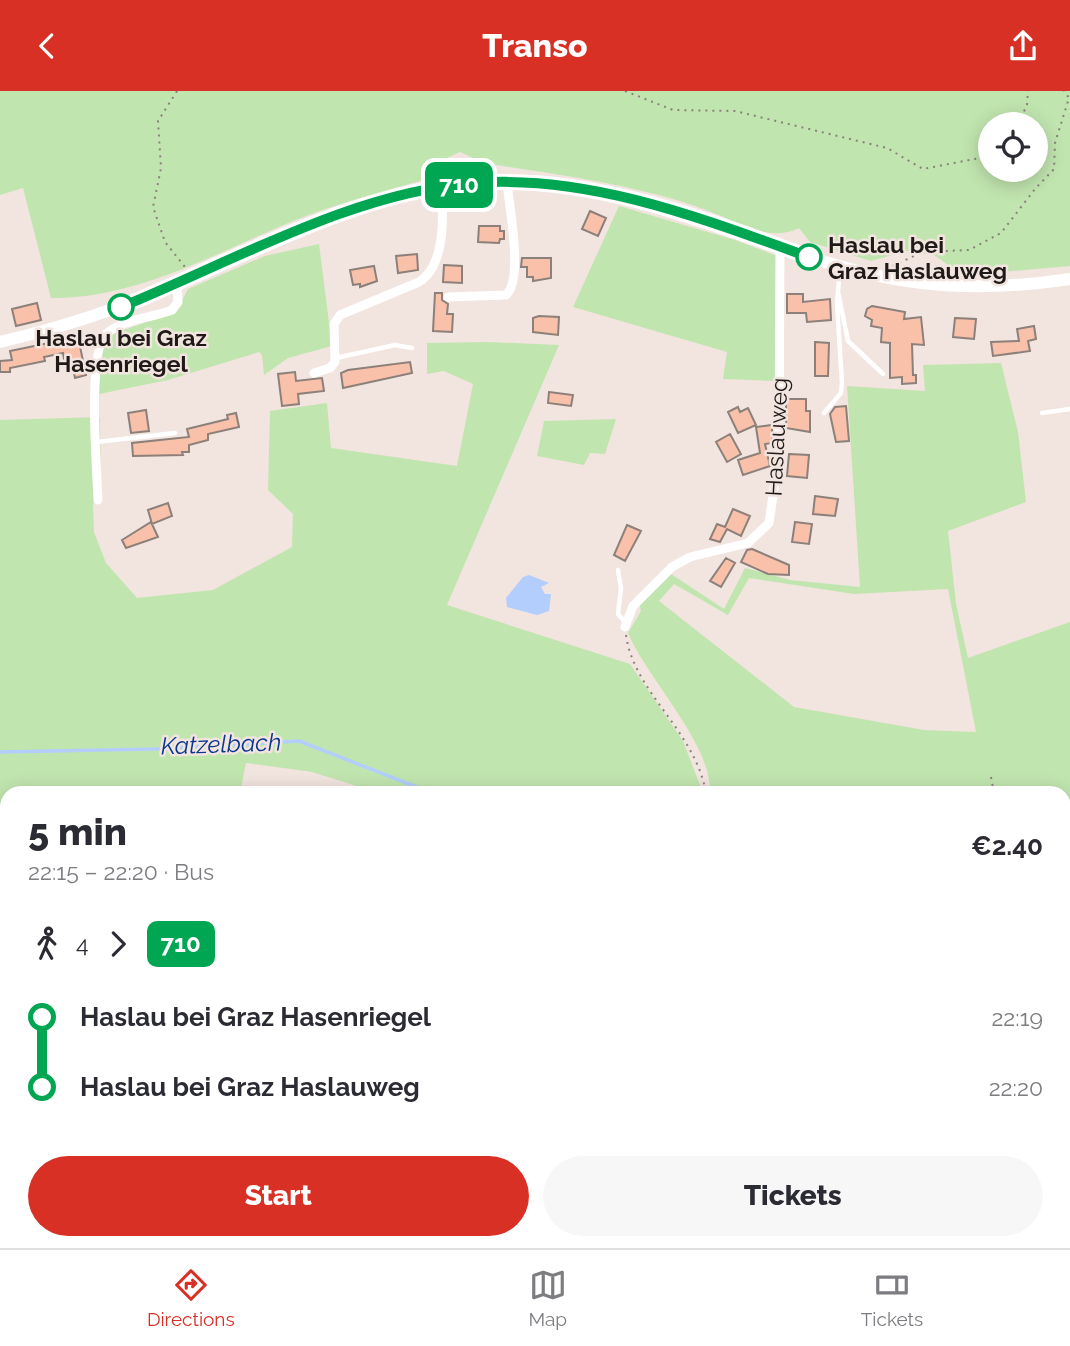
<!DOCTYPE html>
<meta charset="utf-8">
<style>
body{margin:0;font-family:Raleway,sans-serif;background:#f7f7f7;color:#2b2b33;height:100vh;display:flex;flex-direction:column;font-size:26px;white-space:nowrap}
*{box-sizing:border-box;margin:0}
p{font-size:23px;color:#7c7c81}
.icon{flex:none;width:38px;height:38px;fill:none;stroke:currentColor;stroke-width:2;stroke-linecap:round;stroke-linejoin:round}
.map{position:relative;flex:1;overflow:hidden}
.panel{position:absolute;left:0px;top:695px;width:1071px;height:464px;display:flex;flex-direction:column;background:#fff;border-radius:21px 21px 0 0;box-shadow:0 4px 18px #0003}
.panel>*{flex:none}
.badge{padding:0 14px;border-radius:10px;font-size:24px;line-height:46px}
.fabs{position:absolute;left:978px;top:21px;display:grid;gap:14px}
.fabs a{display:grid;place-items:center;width:70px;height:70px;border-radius:50%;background:#fff;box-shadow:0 4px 18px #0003;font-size:35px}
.map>.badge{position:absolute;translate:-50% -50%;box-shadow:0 0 0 4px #fff}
.legs{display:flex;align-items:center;gap:10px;height:77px;padding:0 28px;font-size:23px}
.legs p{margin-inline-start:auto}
.head{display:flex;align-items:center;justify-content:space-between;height:119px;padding:0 28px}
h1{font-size:38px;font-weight:800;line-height:52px}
.cta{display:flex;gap:14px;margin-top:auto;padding:14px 28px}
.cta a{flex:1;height:80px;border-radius:42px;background:#d93025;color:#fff;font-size:28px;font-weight:800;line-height:80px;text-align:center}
.cta a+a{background:#f7f7f7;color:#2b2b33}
ul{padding:0 28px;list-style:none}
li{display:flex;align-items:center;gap:24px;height:70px;font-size:26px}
li i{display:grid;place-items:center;width:10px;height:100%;margin:0 9px;background:currentColor}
li i::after{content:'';width:18px;height:18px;margin:-9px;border:5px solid;border-radius:50%;background:#fff}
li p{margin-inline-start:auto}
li:first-child i{background:linear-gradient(#0000 50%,currentColor 0)}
li:last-child i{background:linear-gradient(currentColor 50%,#0000 0)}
header{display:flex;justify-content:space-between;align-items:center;height:91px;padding:0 28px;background:#d93025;color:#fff;font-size:32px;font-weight:800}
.menu{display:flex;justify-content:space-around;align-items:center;height:98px;border-top:2px solid #e1e1e2;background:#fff;font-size:19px;color:#7c7c81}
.menu a{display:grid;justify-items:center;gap:4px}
.menu .selected{color:#d93025}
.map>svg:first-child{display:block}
.green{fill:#c1e5af;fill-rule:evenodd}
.water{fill:#b3cefd}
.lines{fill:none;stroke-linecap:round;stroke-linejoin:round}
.stream{stroke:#b3cefd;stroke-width:3.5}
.building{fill:#f9c1aa;stroke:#8c807b;stroke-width:2}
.path{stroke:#89807c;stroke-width:2;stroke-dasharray:2 5;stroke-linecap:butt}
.service{stroke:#fff;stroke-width:4.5}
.minor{stroke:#fff;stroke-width:9}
.tertiary{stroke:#fff;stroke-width:10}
.secondary{stroke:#fff;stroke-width:12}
.line-1-casing{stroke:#fff;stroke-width:16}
.line-1{stroke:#00a651;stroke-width:10}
.stop-1-dot{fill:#fff;stroke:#00a651;stroke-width:3.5}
.labels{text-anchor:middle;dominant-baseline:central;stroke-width:5;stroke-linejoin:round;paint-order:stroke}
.stop-label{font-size:23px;font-weight:bold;fill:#1f1a18;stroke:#f2e4df;text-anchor:start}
.street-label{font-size:23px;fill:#1f1a18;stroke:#f2e4df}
.water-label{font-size:24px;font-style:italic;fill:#08378d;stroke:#f2e4df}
</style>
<header><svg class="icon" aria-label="back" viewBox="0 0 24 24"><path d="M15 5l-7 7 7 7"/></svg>Transo<svg class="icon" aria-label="share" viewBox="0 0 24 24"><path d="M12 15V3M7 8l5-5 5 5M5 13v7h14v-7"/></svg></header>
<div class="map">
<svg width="1070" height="1157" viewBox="0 0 1070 1157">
<rect width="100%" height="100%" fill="#f2e4df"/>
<!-- green -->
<path class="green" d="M 0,0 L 1070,0 L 1070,175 L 1002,181 L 955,179 L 934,164 L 906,160 L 871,170 L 810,151 L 799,137 C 769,152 738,131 709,120 C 637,93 559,84 484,72 L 460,61 L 440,70 L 431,87 C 384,100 338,112 293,130 C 216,162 136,208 51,207 L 23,97 L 0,104 ZM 990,33 L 1036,33 L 1036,79 L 990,79 Z
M 619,115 L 735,149 L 777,165 L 776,290 L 723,288 L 727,261 L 573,216 Z
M 319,153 L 332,255 L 288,267 L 264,284 L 262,264 L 259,261 L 168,289 L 99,303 L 101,255 L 112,243 L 176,221 L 188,198 L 265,165 Z
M 488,251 L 559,254 L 447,514 L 630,573 L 683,650 L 703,702 L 379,702 L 312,681 L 246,672 L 240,702 L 7,702 L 7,829 L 0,829 L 0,329 L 100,326 L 101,401 L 93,413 L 94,441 L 106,472 L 137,507 L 213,499 L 292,456 L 293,423 L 268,399 L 270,320 L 327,312 L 331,357 L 457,375 L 473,293 L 444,280 L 427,283 L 427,252 Z
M 1001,272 L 1018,341 L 1026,411 L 948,440 L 956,513 L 968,567 L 1070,531 L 1070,953 L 1064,954 L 1064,702 L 710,702 C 712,653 648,589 628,542 L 641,520 L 639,512 L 671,483 L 724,518 L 745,477 L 790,489 L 860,496 L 847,295 L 925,300 L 923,274 ZM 749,487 L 854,503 L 948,498 L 976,641 L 924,639 L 794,616 L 659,510 L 674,493 L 728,524 Z
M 616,328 L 605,363 L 590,362 L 584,374 L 537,365 L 544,330 Z
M 1070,963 L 1070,1157 L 0,1157 L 0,986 L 7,985 L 7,1152 L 1064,1152 L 1064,964 Z"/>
<!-- water -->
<path class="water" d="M 529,484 L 549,492 L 541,496 L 545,503 L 551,503 L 549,520 L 537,524 L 507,516 L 506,507 L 523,486 Z"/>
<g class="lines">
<!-- stream -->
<path class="stream" d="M 0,661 L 154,658 L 299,650 L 432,702
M 1064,952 L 1070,951
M 1064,968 L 1070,966"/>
</g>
<!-- building -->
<path class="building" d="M 590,120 L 606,127 L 598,145 L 582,138 Z
M 479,135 L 500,135 L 500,140 L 504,140 L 504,148 L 500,148 L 499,152 L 478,151 Z
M 417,163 L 418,179 L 398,182 L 396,165 Z
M 522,167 L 551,167 L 551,187 L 533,190 L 533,186 L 527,186 L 527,176 L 521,176 Z
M 444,174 L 462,175 L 462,192 L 443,191 Z
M 374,175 L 377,190 L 360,196 L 360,193 L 353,194 L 350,179 Z
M 435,202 L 442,202 L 442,209 L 448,213 L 447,223 L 453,223 L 452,241 L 433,240 Z
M 787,203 L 803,203 L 803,211 L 830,208 L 831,229 L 807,231 L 806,222 L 787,222 Z
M 37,212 L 41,229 L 16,235 L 12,218 Z
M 872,215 L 905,221 L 904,228 L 921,226 L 924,254 L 912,253 L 913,284 L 916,284 L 916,292 L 902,293 L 902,286 L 890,287 L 890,252 L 881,251 L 882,237 L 871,235 L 872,229 L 865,225 L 867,218 Z
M 539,225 L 559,226 L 558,244 L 533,241 L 533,227 Z
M 955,227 L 976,228 L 974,248 L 953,246 Z
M 1034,235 L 1036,248 L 1028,250 L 1030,260 L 993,265 L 991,251 L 1019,250 L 1017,238 Z
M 78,246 L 86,284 L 75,287 L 71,267 L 64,268 L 63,262 L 44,266 L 45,270 L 10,277 L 10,281 L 0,281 L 0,270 L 12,269 L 10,260 Z
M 815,251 L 829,252 L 828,285 L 815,285 Z
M 410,271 L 412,282 L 343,297 L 341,282 L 348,279 Z
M 295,281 L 296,290 L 322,287 L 324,300 L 298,303 L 299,313 L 282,315 L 278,283 Z
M 549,301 L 573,304 L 571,315 L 548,312 Z
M 786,308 L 806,308 L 806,320 L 810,320 L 810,341 L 786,337 Z
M 846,315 L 849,350 L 836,351 L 830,323 L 835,316 Z
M 738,316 L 740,321 L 748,317 L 756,334 L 738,342 L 728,321 Z
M 146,319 L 149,340 L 131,342 L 128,322 Z
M 236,322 L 239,336 L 208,343 L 208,349 L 189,354 L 189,361 L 182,361 L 183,364 L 133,365 L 132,352 L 189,346 L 187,338 L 228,328 L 227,324 Z
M 772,334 L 772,352 L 765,353 L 770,375 L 743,384 L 738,369 L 760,362 L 756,336 Z
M 730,343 L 741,363 L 727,371 L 716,351 Z
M 789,363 L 809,364 L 807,387 L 787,385 Z
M 815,405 L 838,408 L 835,425 L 813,423 Z
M 168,412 L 172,425 L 152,433 L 148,419 Z
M 733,418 L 750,425 L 741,445 L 727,438 L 720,451 L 710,448 L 717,433 L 725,436 Z
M 151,431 L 158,446 L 126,457 L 122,449 Z
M 795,431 L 812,433 L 809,453 L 792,451 Z
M 627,434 L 641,440 L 625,470 L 614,464 Z
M 752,458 L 789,474 L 789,484 L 768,483 L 741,471 L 747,459 Z
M 726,467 L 735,472 L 721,496 L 710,490 Z"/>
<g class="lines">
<!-- path -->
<path class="path" d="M 177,0 L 158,30 L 161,77 L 153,116 L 165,151 L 185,176
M 625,0 L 673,19 L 735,20 L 887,57 L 923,78 L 990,65
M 1018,33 L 1027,14 L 1028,0
M 893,175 L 922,161 L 969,159 L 1001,142 L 1035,98 L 1054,78 L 1055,52 L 1069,7 L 1064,0
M 626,544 C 634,602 695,639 706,702
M 991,686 L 994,702
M 1001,1152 L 1005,1157
M 998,1157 L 999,1152"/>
<!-- service -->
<path class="service" d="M 838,201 L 848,250 L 883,283
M 336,267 L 395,254 L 412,257
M 824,322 L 841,302 L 842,292 L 837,213 L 840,176
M 1042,322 L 1070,318
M 97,351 L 175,342
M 618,479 L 621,497 L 618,523 L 625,531"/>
<!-- minor -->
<path class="minor" d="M 448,206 L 506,204 C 524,189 509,115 507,91
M 314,282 L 330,277 L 335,271 L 334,233 L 340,224 L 419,191 C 446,174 443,125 442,97
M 98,409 C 97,379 87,261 106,243 C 123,228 151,227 172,219 L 178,211 L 177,194
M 625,536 L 633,515 L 672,476 L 690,466 L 748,452 L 769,432 L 779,364 L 780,156"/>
<!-- tertiary -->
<path class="tertiary" d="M 1064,959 L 1070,957
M 0,979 L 7,978"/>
<!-- secondary -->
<path class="secondary" d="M 0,251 C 60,237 118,218 175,194 C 280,151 387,91 503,91 C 633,92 747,154 870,183 C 936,199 1004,198 1070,188"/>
</g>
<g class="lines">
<defs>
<path id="line-1" d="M 121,216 C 232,171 355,100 475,92 C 589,83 704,128 809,166"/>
</defs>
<!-- line-1 casing -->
<use href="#line-1" class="line-1-casing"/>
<!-- line-1 -->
<use href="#line-1" class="line-1"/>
</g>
<!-- markers -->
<g class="stop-1-dot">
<circle cx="809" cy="166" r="12"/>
<circle cx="121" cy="216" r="12"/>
</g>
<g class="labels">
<!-- stop labels -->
<g class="stop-label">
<text x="828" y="153">Haslau bei<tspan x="828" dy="26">Graz Haslauweg</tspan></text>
<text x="121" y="246" text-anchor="middle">Haslau bei Graz<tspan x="121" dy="26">Hasenriegel</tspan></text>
</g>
<!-- street labels -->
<g class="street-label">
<text transform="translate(776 346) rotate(-87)">Haslauweg</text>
</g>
<!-- water labels -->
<g class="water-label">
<text transform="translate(221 653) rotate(-2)">Katzelbach</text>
</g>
</g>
</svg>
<div class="fabs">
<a><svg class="icon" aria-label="locate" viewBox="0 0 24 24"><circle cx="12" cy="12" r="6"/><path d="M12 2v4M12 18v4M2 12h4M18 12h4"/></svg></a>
</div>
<b class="badge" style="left:459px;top:94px;background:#00a651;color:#fff">710</b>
<section class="panel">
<div class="head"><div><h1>5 min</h1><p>22:15 – 22:20 · Bus</p></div><b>€2.40</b></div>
<div class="legs"><svg class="icon" aria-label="walk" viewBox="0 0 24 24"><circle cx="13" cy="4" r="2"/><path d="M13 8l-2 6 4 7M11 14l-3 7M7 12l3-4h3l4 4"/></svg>4<svg class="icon" aria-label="forward" viewBox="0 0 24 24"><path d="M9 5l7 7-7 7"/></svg><b class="badge" style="background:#00a651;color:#fff">710</b></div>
<ul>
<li><i style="color:#00a651"></i><b>Haslau bei Graz Hasenriegel</b><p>22:19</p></li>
<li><i style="color:#00a651"></i><b>Haslau bei Graz Haslauweg</b><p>22:20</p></li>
</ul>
<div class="cta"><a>Start</a><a>Tickets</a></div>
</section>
</div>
<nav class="menu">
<a class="selected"><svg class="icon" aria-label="directions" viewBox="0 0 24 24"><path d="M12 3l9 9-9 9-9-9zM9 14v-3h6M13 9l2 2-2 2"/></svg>Directions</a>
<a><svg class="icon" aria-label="map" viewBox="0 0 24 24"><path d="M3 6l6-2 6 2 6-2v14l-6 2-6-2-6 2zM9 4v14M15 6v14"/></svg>Map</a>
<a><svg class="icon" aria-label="tickets" viewBox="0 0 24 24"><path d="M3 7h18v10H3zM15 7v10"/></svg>Tickets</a>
</nav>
